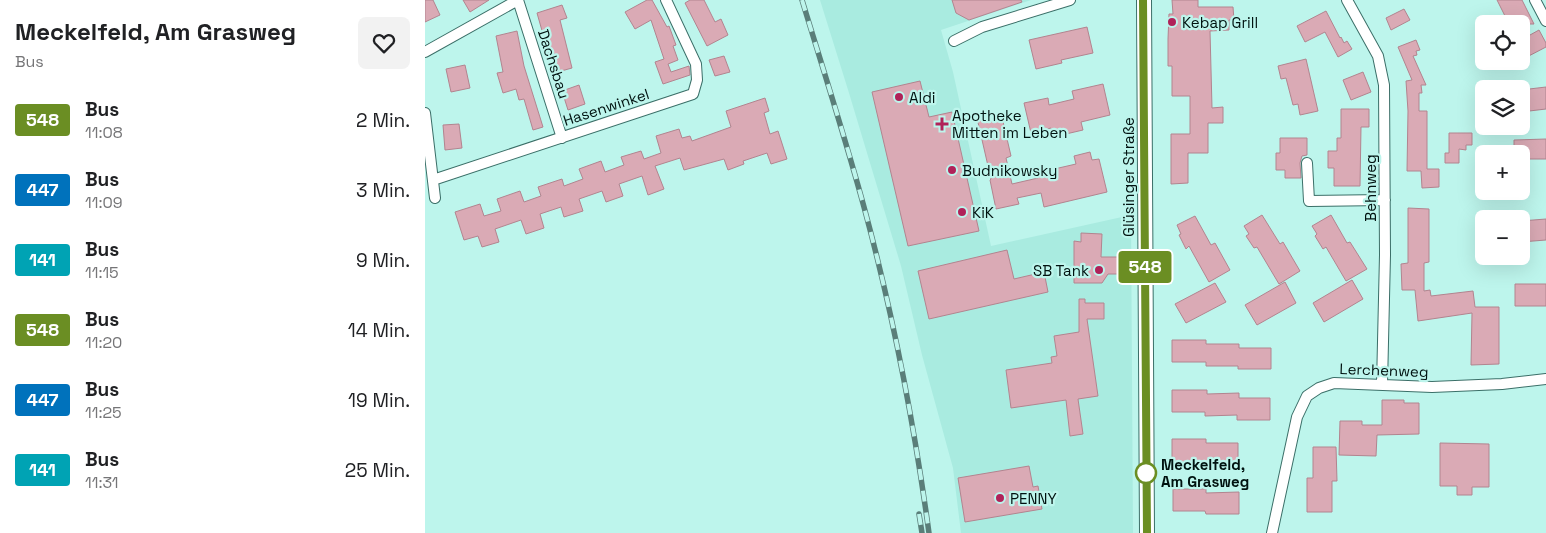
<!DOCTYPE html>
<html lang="de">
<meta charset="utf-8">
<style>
body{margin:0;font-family:"Space Grotesk",sans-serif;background:#f2f2f2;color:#202124;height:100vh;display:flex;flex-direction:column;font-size:19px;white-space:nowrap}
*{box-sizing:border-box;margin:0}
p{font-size:16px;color:#757577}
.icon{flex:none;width:28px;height:28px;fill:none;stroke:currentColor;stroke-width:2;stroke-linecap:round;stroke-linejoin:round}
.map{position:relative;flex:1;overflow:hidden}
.panel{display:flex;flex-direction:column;background:#fff;width:425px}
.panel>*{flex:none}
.badge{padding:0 10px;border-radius:4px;font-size:18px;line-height:32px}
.fabs{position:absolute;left:1050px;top:15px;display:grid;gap:10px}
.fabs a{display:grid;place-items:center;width:55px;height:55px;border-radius:8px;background:#fff;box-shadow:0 5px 20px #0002;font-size:25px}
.map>.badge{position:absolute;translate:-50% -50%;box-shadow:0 0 0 2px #fff}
.round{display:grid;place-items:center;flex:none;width:52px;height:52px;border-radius:8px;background:#f2f2f2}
.head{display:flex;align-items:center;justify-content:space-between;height:85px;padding:0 15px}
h1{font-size:24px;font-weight:600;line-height:38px}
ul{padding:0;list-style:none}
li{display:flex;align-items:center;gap:15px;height:70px;padding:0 15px}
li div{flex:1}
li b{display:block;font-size:19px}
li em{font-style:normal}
li .badge{min-width:55px;font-weight:700;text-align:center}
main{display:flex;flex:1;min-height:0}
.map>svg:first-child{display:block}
.built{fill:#a9ebe0}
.building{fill:#daaab5;stroke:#b2848f}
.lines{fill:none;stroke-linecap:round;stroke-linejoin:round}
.street-casing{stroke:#3b6f68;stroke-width:12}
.secondary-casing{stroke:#3b6f68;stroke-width:16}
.street{stroke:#fff;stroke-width:10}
.secondary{stroke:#fff;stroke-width:14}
.rail-casing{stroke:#5a7e79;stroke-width:5.5}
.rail{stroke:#bdf5ec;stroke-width:4;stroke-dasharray:11;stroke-linecap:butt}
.line-casing{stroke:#fff;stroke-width:11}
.line{stroke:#6b8e23;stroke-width:8}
.poi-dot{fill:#b02259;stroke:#bdf5ec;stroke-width:2}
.stop-dot{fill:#fff;stroke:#6b8e23;stroke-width:2.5}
.labels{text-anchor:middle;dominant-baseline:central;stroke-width:4.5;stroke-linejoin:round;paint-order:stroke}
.poi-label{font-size:15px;fill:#001210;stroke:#bdf5ec;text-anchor:start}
.street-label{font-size:15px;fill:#001210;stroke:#bdf5ec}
.stop-label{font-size:15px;font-weight:bold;fill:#001210;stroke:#bdf5ec;text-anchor:start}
</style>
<main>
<section class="panel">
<div class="head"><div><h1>Meckelfeld, Am Grasweg</h1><p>Bus</p></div><a class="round"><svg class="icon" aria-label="heart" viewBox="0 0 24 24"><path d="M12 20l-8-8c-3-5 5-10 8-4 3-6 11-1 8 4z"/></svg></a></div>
<ul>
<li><span class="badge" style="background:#6b8e23;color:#fff">548</span><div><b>Bus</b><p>11:08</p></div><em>2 Min.</em></li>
<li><span class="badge" style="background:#0072bc;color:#fff">447</span><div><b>Bus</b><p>11:09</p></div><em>3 Min.</em></li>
<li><span class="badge" style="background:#00a3b4;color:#fff">141</span><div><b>Bus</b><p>11:15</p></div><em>9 Min.</em></li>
<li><span class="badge" style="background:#6b8e23;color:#fff">548</span><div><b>Bus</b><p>11:20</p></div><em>14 Min.</em></li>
<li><span class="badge" style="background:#0072bc;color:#fff">447</span><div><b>Bus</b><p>11:25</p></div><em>19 Min.</em></li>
<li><span class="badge" style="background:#00a3b4;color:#fff">141</span><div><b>Bus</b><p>11:31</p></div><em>25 Min.</em></li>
</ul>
</section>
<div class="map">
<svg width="1121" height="533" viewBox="0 0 1121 533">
<rect width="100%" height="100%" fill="#bdf5ec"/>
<!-- built -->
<path class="built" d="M 395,0 L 606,0 L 516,30 L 528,72 L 566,246 L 706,215 L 708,533 L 536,533 L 528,468 L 497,355 L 476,266 L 424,93 Z"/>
<!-- building -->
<path class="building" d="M 0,0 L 8,0 L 15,15 L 0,22 Z
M 38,0 L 64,0 L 45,12 Z
M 222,0 L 227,0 L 242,27 L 244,26 L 251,45 L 248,46 L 253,60 L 243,64 L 246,72 L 264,66 L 265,75 L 238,84 L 230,62 L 239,59 L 226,20 L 210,29 L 200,12 Z
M 265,0 L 279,0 L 290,22 L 296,19 L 303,35 L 282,46 L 260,3 Z
M 527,0 L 596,0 L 597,2 L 544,20 L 531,13 Z
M 747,0 L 773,0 L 773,7 L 808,7 L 809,20 L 804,20 L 804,30 L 785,31 L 787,108 L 798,107 L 798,123 L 783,123 L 783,153 L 763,153 L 763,183 L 746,184 L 746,134 L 765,134 L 765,96 L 747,96 L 747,66 L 743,66 L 743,39 L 744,14 L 748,14 Z
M 1072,0 L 1097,0 L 1109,24 L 1084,24 Z
M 137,5 L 142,18 L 135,20 L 147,68 L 129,73 L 112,13 Z
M 979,9 L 985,20 L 966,30 L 961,18 Z
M 901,11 L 915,38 L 916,37 L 919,43 L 922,41 L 927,49 L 913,57 L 900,32 L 880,42 L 872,26 Z
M 662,27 L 668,53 L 636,60 L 637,63 L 611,69 L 604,40 Z
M 1114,30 L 1121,43 L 1121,47 L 1096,60 L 1096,40 Z
M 92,31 L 99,66 L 118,127 L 108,130 L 99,99 L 94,100 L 91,89 L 78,93 L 72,73 L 78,72 L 71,36 Z
M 991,40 L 995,50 L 991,51 L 992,55 L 988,56 L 1001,85 L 996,85 L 997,93 L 994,93 L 994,111 L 1002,111 L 1002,169 L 1014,169 L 1014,187 L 997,188 L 996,171 L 982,171 L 983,111 L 981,81 L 987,80 L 973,47 Z
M 299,56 L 305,72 L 290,76 L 284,60 Z
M 881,59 L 893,111 L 875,115 L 873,104 L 868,105 L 861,78 L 856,79 L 853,66 Z
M 40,65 L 45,88 L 26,92 L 21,69 Z
M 938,72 L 946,92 L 926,100 L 918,80 Z
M 495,81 L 504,117 L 527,112 L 554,231 L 483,246 L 447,92 Z
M 678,84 L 685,115 L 656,122 L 658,130 L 628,137 L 626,128 L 606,133 L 599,103 L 623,98 L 624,105 L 649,99 L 647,91 Z
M 154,85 L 160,104 L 143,110 L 137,91 Z
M 1121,87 L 1121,109 L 1096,112 L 1096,90 Z
M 340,98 L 344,111 L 339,113 L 345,134 L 353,131 L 362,159 L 346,164 L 342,153 L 318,161 L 319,164 L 303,170 L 299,159 L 259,170 L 255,158 L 230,166 L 239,189 L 223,195 L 217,176 L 194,184 L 198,196 L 181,202 L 177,191 L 154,199 L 158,211 L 139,217 L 136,207 L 115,214 L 119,228 L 101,234 L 96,220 L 70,229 L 74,242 L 57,247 L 53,236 L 39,240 L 30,212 L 55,204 L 59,216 L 76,211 L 72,199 L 95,191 L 99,202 L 116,196 L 113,187 L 137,179 L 139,186 L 158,179 L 154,169 L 176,161 L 180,172 L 199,165 L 196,157 L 216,151 L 219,159 L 236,153 L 231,136 L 254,129 L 257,138 L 265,136 L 267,141 L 306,127 L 301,111 Z
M 916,109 L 944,109 L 944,127 L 936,127 L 935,186 L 909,186 L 909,168 L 903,168 L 903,151 L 912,151 L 912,138 L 916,138 Z
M 576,113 L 586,156 L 581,158 L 587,184 L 613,178 L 612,173 L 651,164 L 649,156 L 665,152 L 667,160 L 674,159 L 682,192 L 619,207 L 616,193 L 592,198 L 594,204 L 571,209 L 565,180 L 566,179 L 552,118 Z
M 34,124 L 37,148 L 20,150 L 18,125 Z
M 1024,133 L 1047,133 L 1047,145 L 1041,145 L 1041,150 L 1034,149 L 1034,163 L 1020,163 L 1020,153 L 1024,153 Z
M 855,138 L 882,138 L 882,155 L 877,156 L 875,163 L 876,178 L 860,178 L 860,170 L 851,170 L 851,153 L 855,153 Z
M 1121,139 L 1121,159 L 1096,159 L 1096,154 L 1089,154 L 1089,140 Z
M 983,208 L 1004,209 L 1004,262 L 999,263 L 999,291 L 1005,290 L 1006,296 L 1048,291 L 1050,307 L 1074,307 L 1074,364 L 1046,365 L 1047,313 L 993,321 L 990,290 L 977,290 L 976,264 L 983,263 Z
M 837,215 L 855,244 L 858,242 L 875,271 L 854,284 L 832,247 L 829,248 L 821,236 L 824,234 L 819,226 Z
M 906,215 L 922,243 L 925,242 L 942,269 L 921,281 L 901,247 L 898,249 L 890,236 L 892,234 L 887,226 Z
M 770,216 L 786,245 L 790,243 L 805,270 L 784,282 L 764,246 L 761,249 L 754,235 L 756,234 L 752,225 Z
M 1121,219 L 1121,240 L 1096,242 L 1096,221 Z
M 656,233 L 677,234 L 676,257 L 706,257 L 706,274 L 683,274 L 677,283 L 649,283 L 649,241 L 656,242 Z
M 582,250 L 589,279 L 619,272 L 623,292 L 504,319 L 493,271 Z
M 927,280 L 938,299 L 899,322 L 888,303 Z
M 860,282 L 871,303 L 832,325 L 820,305 Z
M 790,283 L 801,302 L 761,323 L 750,304 Z
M 1090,284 L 1121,284 L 1121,306 L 1090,306 Z
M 654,299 L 660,299 L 660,303 L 679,303 L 679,319 L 662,319 L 673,396 L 653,399 L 658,434 L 645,436 L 641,400 L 586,408 L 581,370 L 627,363 L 626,357 L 632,356 L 629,336 L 654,332 Z
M 747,340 L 781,340 L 781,344 L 814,344 L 814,348 L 846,348 L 846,369 L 813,369 L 813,366 L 781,366 L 781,362 L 747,362 Z
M 747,390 L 782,390 L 782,394 L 814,393 L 814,398 L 845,398 L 845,420 L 812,420 L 812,415 L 780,416 L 780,412 L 747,412 Z
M 957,400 L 979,400 L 979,403 L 994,403 L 994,434 L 952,435 L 951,456 L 914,455 L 915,421 L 937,421 L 937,425 L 957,425 Z
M 747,439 L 781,439 L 781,443 L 813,443 L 813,465 L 780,465 L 780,462 L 747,462 Z
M 1015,443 L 1064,444 L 1064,487 L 1047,487 L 1047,495 L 1032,495 L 1032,486 L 1015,486 Z
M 888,447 L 911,447 L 912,481 L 907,481 L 907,512 L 882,512 L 882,478 L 888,478 Z
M 604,466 L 608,487 L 613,486 L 617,509 L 540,522 L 533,478 Z
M 748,489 L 781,489 L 781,493 L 814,492 L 814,514 L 781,514 L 780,511 L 748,511 Z"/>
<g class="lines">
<defs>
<path id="street" d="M 93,0 L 137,138
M 922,0 L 953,56 L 959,85 L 960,255 L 957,385
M 1110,0 L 1121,21
M 529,41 L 557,27 L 645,0
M 0,52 L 93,0
M 0,113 L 10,198
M 882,163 L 884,201 L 960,200
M 8,180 L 268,94 L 272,80 L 271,64 L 241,0
M 847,533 L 872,417 L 882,396 L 894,388 L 909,383 L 1007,387 L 1077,384 L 1121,379"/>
<path id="secondary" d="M 719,0 L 722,533"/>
</defs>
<!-- street casing -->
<use href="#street" class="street-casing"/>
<!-- secondary casing -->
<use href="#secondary" class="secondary-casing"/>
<!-- street -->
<use href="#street" class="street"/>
<!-- secondary -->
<use href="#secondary" class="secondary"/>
<defs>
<path id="rail" d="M 377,0 C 398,69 420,137 439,207 C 468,314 489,423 504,533
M 494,514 L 497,533"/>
</defs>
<!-- rail casing -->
<use href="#rail" class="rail-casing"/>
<!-- rail -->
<use href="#rail" class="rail"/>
</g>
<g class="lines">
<defs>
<path id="line" d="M 718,0 L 722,533"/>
</defs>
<!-- line casing -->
<use href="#line" class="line-casing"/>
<!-- line -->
<use href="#line" class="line"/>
</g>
<!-- markers -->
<g class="poi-dot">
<circle cx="747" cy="22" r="5"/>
<circle cx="474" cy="97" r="5"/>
<path d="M514.5 116.5h5v5h5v5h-5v5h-5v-5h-5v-5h5z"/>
<circle cx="527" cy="170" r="5"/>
<circle cx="537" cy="212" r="5"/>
<circle cx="674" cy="270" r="5"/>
<circle cx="575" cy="498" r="5"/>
</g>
<circle class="stop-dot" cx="721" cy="473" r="10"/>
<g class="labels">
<!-- poi labels -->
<g class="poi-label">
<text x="757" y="22">Kebap Grill</text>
<text x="484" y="97">Aldi</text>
<text x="527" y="115">Apotheke<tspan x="527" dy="17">Mitten im Leben</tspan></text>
<text x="537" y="170">Budnikowsky</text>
<text x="547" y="212">KiK</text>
<text x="664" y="270" text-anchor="end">SB Tank</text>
<text x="585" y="498">PENNY</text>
</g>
<!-- street labels -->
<g class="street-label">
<text transform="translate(129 64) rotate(72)">Dachsbau</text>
<text transform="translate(181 107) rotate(-18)">Hasenwinkel</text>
<text transform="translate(703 177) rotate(-90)">Glüsinger Straße</text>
<text transform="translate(945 188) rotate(-90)">Behnweg</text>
<text transform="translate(959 370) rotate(2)">Lerchenweg</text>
</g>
<!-- stop labels -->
<g class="stop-label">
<text x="736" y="464">Meckelfeld,<tspan x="736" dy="17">Am Grasweg</tspan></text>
</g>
</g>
</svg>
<div class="fabs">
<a><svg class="icon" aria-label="locate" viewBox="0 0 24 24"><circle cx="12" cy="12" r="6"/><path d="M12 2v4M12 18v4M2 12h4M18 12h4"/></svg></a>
<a><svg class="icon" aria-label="layers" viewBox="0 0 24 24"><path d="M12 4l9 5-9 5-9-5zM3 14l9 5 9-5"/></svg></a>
<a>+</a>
<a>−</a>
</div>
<b class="badge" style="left:720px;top:267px;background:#6b8e23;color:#fff">548</b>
</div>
</main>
